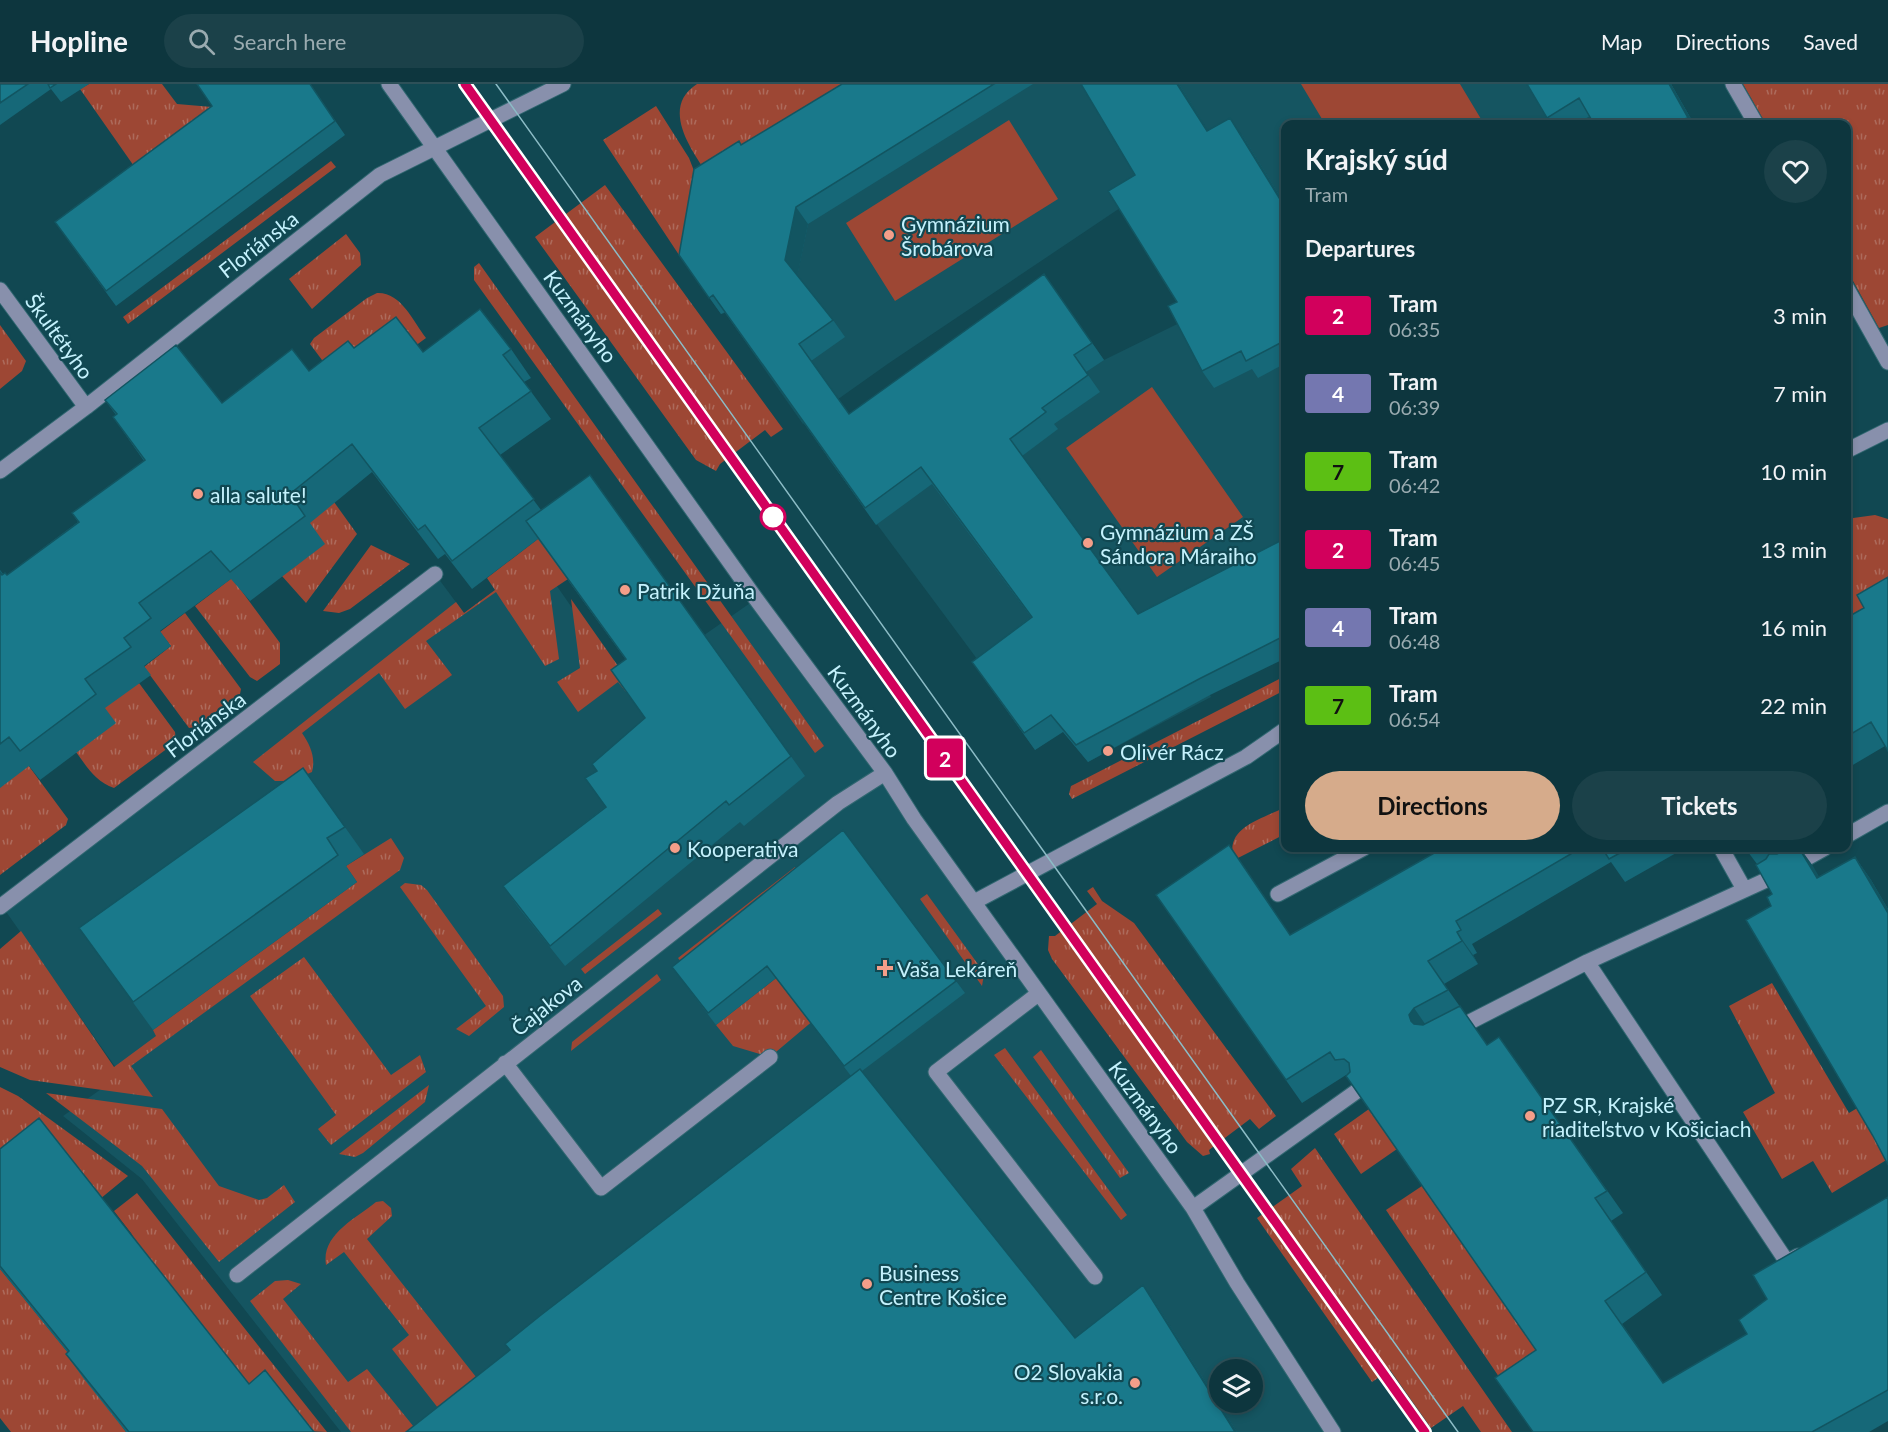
<!DOCTYPE html>
<meta charset="utf-8">
<style>
body{margin:0;font-family:Lato,sans-serif;background:#1b4149;color:#f1f3f6;height:100vh;display:flex;flex-direction:column;font-size:22px;white-space:nowrap}
*{box-sizing:border-box;margin:0}
p{font-size:20px;color:#9aabb0}
.icon{flex:none;width:33px;height:33px;fill:none;stroke:currentColor;stroke-width:2;stroke-linecap:round;stroke-linejoin:round}
.map{position:relative;flex:1;overflow:hidden}
.drawer{position:absolute;left:1281px;top:36px;width:570px;height:732px;display:flex;flex-direction:column;background:#0d363e;border-radius:12px;box-shadow:0 3px 9px #0003,0 0 0 2px #2d5058}
.drawer>*{flex:none}
.badge{padding:0 12px;border-radius:4px;font-size:21px;line-height:39px}
.fabs{position:absolute;left:1209px;top:1275px;display:grid;gap:12px}
.fabs a{display:grid;place-items:center;width:54px;height:54px;border-radius:50%;background:#0d363e;box-shadow:0 3px 9px #0003,0 0 0 2px #2d5058;font-size:30px}
.map>.badge{position:absolute;translate:-50% -50%;box-shadow:0 0 0 3px #fff}
h2{padding:0 24px;font-size:22px;line-height:54px}
.round{display:grid;place-items:center;flex:none;width:63px;height:63px;border-radius:32px;background:#1b4149}
.summary{display:flex;align-items:center;justify-content:space-between;height:102px;padding:0 24px}
h1{font-size:28px;font-weight:700;line-height:45px}
.primary-button{display:flex;gap:12px;margin-top:auto;padding:12px 24px}
.primary-button a{flex:1;height:69px;border-radius:36px;background:#d6ab8b;color:#111;font-size:24px;font-weight:700;line-height:69px;text-align:center}
.primary-button a+a{background:#1b4149;color:#f1f3f6}
ul{padding:0;list-style:none}
li{display:flex;align-items:center;gap:18px;height:78px;padding:0 24px}
li div{flex:1}
li b{display:block;font-size:22px}
li em{font-style:normal}
li .badge{min-width:66px;font-weight:700;text-align:center}
header{display:flex;align-items:center;gap:36px;box-sizing:border-box;height:84px;padding:0 30px;background:#0d363e;border-bottom:2px solid #2d5058}
header strong{font-size:28px}
nav{display:flex;gap:33px;margin-inline-start:auto;font-size:21px}
.search{width:420px;height:54px;background:#1b4149;display:flex;align-items:center;gap:15px;box-sizing:border-box;padding:0 21px;border-radius:33px;color:#9aabb0;font-size:22px}
.map>svg:first-child{display:block}
.built{fill:#155561;fill-rule:evenodd}
.grass{fill:url(#grass-tufts)}
.garden{fill:#9d4734}
.lines{fill:none;stroke-linecap:round;stroke-linejoin:round}
.minor-casing{stroke:#316771;stroke-width:17}
.minor{stroke:#8890ac;stroke-width:15}
.tram{stroke:#8cbcc6;stroke-width:1.5}
.wall{fill:#166878}
.shaded-wall{fill:#125561}
.building{fill:#19798b;stroke:#125561;stroke-width:1.5}
.line-casing{stroke:#fff;stroke-width:14}
.line{stroke:#d2005c;stroke-width:9}
.poi-dot{fill:#f49e89;stroke:#114852;stroke-width:2}
.stop-dot{fill:#fff;stroke:#d2005c;stroke-width:3}
.labels{text-anchor:middle;dominant-baseline:central;stroke-width:4.5;stroke-linejoin:round;paint-order:stroke}
.poi-label{font-size:21px;fill:#c5f2fd;stroke:#114852;text-anchor:start}
.street-label{font-size:21px;fill:#c5f2fd;stroke:#114852}
</style>
<header>
<strong>Hopline</strong>
<div class="search"><svg class="icon" aria-label="search" viewBox="0 0 24 24"><circle cx="10" cy="10" r="6"/><path d="M15 15l6 6"/></svg>Search here</div>
<nav><a>Map</a><a>Directions</a><a>Saved</a></nav>
</header>
<div class="map">
<svg width="1888" height="1348" viewBox="0 0 1888 1348">
<defs>
<pattern id="grass-tufts" width="24" height="20" patternUnits="userSpaceOnUse" patternTransform="scale(1.5)"><rect width="24" height="20" fill="#9d4734"/><path d="M3 7l-1-3M5 7V3M7 7l1-3M15 17l-1-3M17 17v-4M19 17l1-3" fill="none" stroke="#ad6b5c"/></pattern>
</defs>
<rect width="100%" height="100%" fill="#114852"/>
<!-- built -->
<path class="built" d="M 882,0 L 1671,0 L 1694,40 L 1286,40 L 1285,478 L 1174,538 L 1211,613 L 1088,678 L 1063,647 L 1035,666 L 1008,627 L 989,591 L 827,373 L 1056,207 L 1104,276 L 1218,220 L 1120,124 L 889,279 L 803,340 L 725,229 L 721,230 L 691,188 Z
M 538,475 L 628,604 L 756,515 L 1193,1124 L 1333,1348 L 341,1348 L 142,1095 L 63,1032 L 121,991 L 2,822 L 435,490 L 464,529 ZM 1220,1286 L 1252,1286 L 1252,1318 L 1220,1318 Z"/>
<!-- grass -->
<path class="grass" d="M 89,0 L 162,0 L 177,20 L 212,23 L 143,95 L 80,5 Z
M 697,0 L 847,0 L 706,88 C 690,64 661,23 697,0 Z
M 1743,0 L 1888,0 L 1888,241 L 1879,244 L 1847,186 L 1846,40 L 1766,40 Z
M 656,22 L 689,74 L 696,92 L 683,177 L 603,56 Z
M 331,77 L 336,83 L 128,240 L 123,233 Z
M 605,101 L 783,345 L 771,353 L 765,346 L 720,380 L 716,387 L 696,376 L 535,153 Z
M 346,150 L 360,169 L 361,181 L 312,225 L 289,195 Z
M 479,179 L 824,662 L 815,669 L 474,196 L 474,183 Z
M 377,209 C 401,208 413,237 426,254 L 374,292 L 343,304 L 310,260 L 314,254 L 367,214 Z
M 0,241 L 26,277 L 22,287 L 0,305 Z
M 334,418 L 357,450 L 306,519 L 282,492 L 309,437 Z
M 1875,431 L 1888,435 L 1888,525 L 1846,566 L 1846,435 Z
M 547,448 L 568,495 L 550,507 L 559,575 L 545,582 L 496,508 L 426,557 L 452,591 L 405,625 L 379,589 L 302,649 C 310,661 316,673 312,688 L 291,697 L 275,697 L 253,678 L 456,518 L 464,529 L 495,506 L 487,494 Z
M 371,461 L 410,480 L 350,525 L 339,529 L 323,527 Z
M 232,494 L 280,559 L 280,580 L 257,597 L 250,593 L 195,522 Z
M 571,515 L 632,602 L 626,608 L 618,598 L 578,628 L 557,598 L 580,584 Z
M 185,529 L 241,605 L 240,610 L 195,643 L 189,644 L 144,583 L 171,562 L 160,548 Z
M 1285,592 L 1285,606 L 1072,715 L 1069,710 L 1071,702 L 1077,699 Z
M 139,599 L 175,648 L 176,658 L 114,704 C 96,698 87,683 76,668 L 94,609 Z
M 17,666 L 68,735 L 66,741 L 0,791 L 0,679 Z
M 1285,723 L 1285,750 L 1234,776 C 1224,743 1261,736 1285,723 Z
M 391,754 L 404,774 L 400,786 L 131,982 L 153,1013 L 30,996 L 0,983 L 0,865 L 21,847 L 114,983 L 156,952 L 153,946 L 357,798 L 346,782 Z
M 795,783 L 798,787 L 682,879 L 678,874 Z
M 405,799 L 421,801 L 427,806 L 503,912 L 504,923 L 469,952 L 456,945 L 486,922 L 400,803 Z
M 1093,803 L 1102,817 L 1134,839 L 1276,1032 L 1259,1045 L 1250,1035 L 1209,1066 L 1210,1070 L 1203,1072 L 1187,1058 L 1052,875 L 1048,866 L 1049,852 L 1055,852 L 1097,820 L 1087,807 Z
M 927,810 L 980,883 L 984,890 L 982,902 L 920,815 Z
M 658,825 L 662,830 L 585,890 L 581,885 Z
M 304,873 L 391,991 L 420,971 L 426,988 L 331,1061 L 318,1045 L 336,1031 L 250,912 Z
M 793,881 L 827,925 L 770,973 L 733,962 L 716,941 Z
M 657,890 L 661,896 L 571,967 L 572,958 Z
M 1772,899 L 1849,1029 L 1859,1023 L 1888,1075 L 1832,1109 L 1813,1077 L 1782,1095 L 1743,1028 L 1775,1009 L 1729,922 Z
M 1005,964 L 1127,1131 L 1121,1136 L 994,971 Z
M 1041,966 L 1129,1089 L 1120,1094 L 1033,973 Z
M 429,1001 L 425,1018 L 363,1069 L 355,1073 L 339,1070 Z
M 0,1003 L 18,1012 L 128,1092 L 100,1115 L 0,1104 Z
M 46,1009 L 162,1025 L 219,1102 L 259,1116 L 267,1114 L 284,1101 L 295,1118 L 219,1178 L 142,1082 Z
M 1369,1025 L 1397,1065 L 1361,1090 L 1334,1050 Z
M 1315,1064 L 1512,1348 L 1481,1348 L 1463,1322 L 1431,1344 L 1390,1286 L 1372,1298 L 1257,1134 L 1302,1102 L 1291,1085 Z
M 1422,1102 L 1552,1288 L 1514,1315 L 1386,1126 Z
M 137,1109 L 327,1348 L 244,1344 L 131,1149 L 114,1127 Z
M 383,1117 L 391,1124 L 392,1132 L 367,1155 L 495,1317 L 456,1347 L 392,1265 L 409,1251 L 344,1168 L 326,1181 C 321,1151 355,1135 376,1118 Z
M 0,1185 L 74,1276 L 126,1348 L 11,1348 L 0,1334 Z
M 288,1196 L 301,1200 L 283,1215 L 348,1298 L 367,1285 L 418,1348 L 351,1348 L 250,1217 L 275,1197 Z"/>
<!-- garden -->
<path class="garden" d="M 1301,0 L 1460,0 L 1484,40 L 1325,40 Z
M 1009,36 L 1058,115 L 895,217 L 846,139 Z
M 1152,303 L 1243,433 L 1157,493 L 1066,364 Z"/>
<g class="lines">
<defs>
<path id="minor" d="M 389,0 L 756,515 L 885,689 L 914,735 L 1193,1124 L 1237,1199 L 1333,1348
M 1733,0 L 1756,40
M 1846,203 L 1888,278
M 0,206 L 86,323
M 1846,367 L 1888,346
M 0,387 L 86,323 L 380,91 L 563,0
M 1846,752 L 1888,728
M 1721,764 L 1744,805
M 1789,784 L 1825,764
M 1278,810 L 1364,764
M 974,818 L 1246,673 L 1286,645
M 0,823 L 435,490
M 1587,878 L 1775,792
M 1038,910 L 936,988 L 1095,1193
M 1454,946 L 1587,878 L 1787,1178 L 1798,1172
M 505,979 L 601,1104 L 770,973
M 1193,1124 L 1357,1007
M 237,1191 L 838,719 L 885,689"/>
</defs>
<!-- minor casing -->
<use href="#minor" class="minor-casing"/>
<!-- minor -->
<use href="#minor" class="minor"/>
<!-- tram -->
<path class="tram" d="M 465,0 L 1425,1348
M 496,0 L 1458,1348"/>
</g>
<!-- wall -->
<path class="wall" d="M 0,0 L 89,0 L 61,18 L 51,5 L 0,41 Z
M 310,0 L 345,51 L 116,222 L 65,152 L 212,22 Z
M 842,0 L 1033,0 L 808,140 L 797,192 L 833,236 L 845,253 L 811,277 L 849,330 L 1044,190 L 1104,276 L 1086,288 L 1100,308 L 1054,340 L 1058,345 L 1022,372 L 1138,530 L 1286,454 L 1286,574 L 1210,611 L 1088,678 L 1063,648 L 1035,666 L 972,578 L 1031,533 L 932,400 L 876,441 L 725,228 L 721,230 L 679,171 L 739,57 L 742,61 Z
M 1081,0 L 1179,0 L 1208,47 L 1242,51 L 1286,122 L 1286,279 L 1258,294 L 1252,285 L 1214,304 L 1202,287 L 1177,218 L 1135,91 Z
M 1527,0 L 1671,0 L 1694,40 L 1594,40 L 1590,32 L 1576,40 L 1552,40 Z
M 354,264 L 423,268 L 511,265 L 531,294 L 524,298 L 551,335 L 500,371 L 541,426 L 590,391 L 805,692 L 744,742 L 740,738 L 565,882 L 518,823 L 503,802 L 605,723 L 597,687 L 645,634 L 626,576 L 538,455 L 472,505 L 445,470 L 438,475 L 372,388 L 310,439 L 325,460 L 250,517 L 231,495 L 160,547 L 171,562 L 144,582 L 151,591 L 105,624 L 116,639 L 40,696 L 29,682 L 0,704 L 0,486 L 3,490 L 7,491 L 78,438 L 72,429 L 144,377 L 113,333 L 116,331 L 105,316 L 222,319 L 309,287 Z
M 1864,524 L 1885,662 L 1846,685 L 1846,534 Z
M 303,684 L 364,770 L 346,782 L 357,798 L 153,946 L 79,844 Z
M 843,746 L 965,909 L 862,987 L 1075,1254 L 1143,1201 L 1160,1226 L 1237,1348 L 509,1266 L 851,992 L 776,894 L 716,941 L 672,883 Z
M 1443,764 L 1685,764 L 1625,798 L 1611,778 L 1472,860 L 1477,869 L 1473,871 L 1478,880 L 1444,900 L 1487,961 L 1499,953 L 1623,1129 L 1611,1137 L 1662,1211 L 1622,1240 L 1663,1299 L 1747,1250 L 1767,1215 L 1888,1113 L 1888,1337 L 1869,1348 L 1533,1348 L 1536,1266 L 1347,992 L 1346,991 L 1302,1019 L 1156,811 L 1290,851 Z
M 1745,764 L 1802,764 L 1803,765 L 1801,766 L 1819,793 L 1855,773 L 1871,796 L 1888,825 L 1888,1081 L 1771,822 L 1772,810 L 1757,780 Z
M 0,1065 L 249,1300 L 314,1348 L 126,1348 L 84,1295 L 66,1270 L 68,1269 L 0,1185 Z"/>
<!-- shaded-wall -->
<path class="shaded-wall" d="M 1177,0 L 1179,0 L 1219,64 L 1207,47 Z
M 1669,0 L 1671,0 L 1694,40 L 1693,40 L 1688,34 Z
M 1230,34 L 1242,51 L 1286,122 L 1286,125 Z
M 796,123 L 808,140 L 797,193 L 785,176 Z
M 1765,764 L 1775,764 L 1784,776 L 1779,783 Z
M 1800,764 L 1813,782 L 1833,817 L 1817,794 Z
M 1855,773 L 1871,796 L 1888,825 L 1888,829 Z
M 1457,848 L 1473,871 L 1478,880 L 1462,857 Z
M 1414,924 L 1430,947 L 1425,954 L 1411,937 L 1409,931 Z
M 1143,1201 L 1160,1226 L 1237,1348 L 1235,1348 Z"/>
<!-- building -->
<path class="building" d="M 0,0 L 28,0 L 0,19 Z
M 48,0 L 56,0 L 50,4 Z
M 197,0 L 310,0 L 335,37 L 106,207 L 55,138 L 212,22 Z
M 842,0 L 994,0 L 796,123 L 785,176 L 833,236 L 799,260 L 849,330 L 1044,190 L 1092,259 L 1074,271 L 1088,291 L 1042,324 L 1046,328 L 1010,355 L 1138,530 L 1286,454 L 1286,551 L 1199,595 L 1076,661 L 1051,631 L 1024,649 L 972,578 L 1032,533 L 921,383 L 865,424 L 713,211 L 709,214 L 679,171 L 694,85 L 739,57 L 741,61 Z
M 1081,0 L 1177,0 L 1207,47 L 1230,34 L 1286,125 L 1286,256 L 1246,277 L 1241,267 L 1202,287 L 1168,222 L 1177,218 L 1108,107 L 1135,91 Z
M 1527,0 L 1669,0 L 1688,34 L 1684,35 L 1687,40 L 1594,40 L 1579,14 L 1547,34 Z
M 480,225 L 511,265 L 503,271 L 531,307 L 479,344 L 534,415 L 452,477 L 425,441 L 418,446 L 352,360 L 290,410 L 305,432 L 230,488 L 211,467 L 139,519 L 151,534 L 124,554 L 131,563 L 85,595 L 96,610 L 20,667 L 9,653 L 0,660 L 0,488 L 2,491 L 5,489 L 7,491 L 79,438 L 72,429 L 145,376 L 113,333 L 117,330 L 105,316 L 176,261 L 222,319 L 292,265 L 309,287 L 348,257 L 354,264 L 396,233 L 423,268 Z
M 590,391 L 791,672 L 729,721 L 726,717 L 550,862 L 503,802 L 606,723 L 585,694 L 597,687 L 592,680 L 645,634 L 611,586 L 626,575 L 526,437 Z
M 1888,493 L 1888,667 L 1871,638 L 1846,653 L 1846,534 L 1864,524 L 1857,511 Z
M 303,684 L 345,743 L 327,754 L 338,771 L 133,918 L 79,844 Z
M 843,746 L 956,897 L 844,982 L 767,882 L 708,929 L 672,883 Z
M 1229,761 L 1290,851 L 1443,764 L 1581,764 L 1456,837 L 1461,846 L 1457,848 L 1462,857 L 1428,877 L 1448,906 L 1414,924 L 1409,931 L 1411,937 L 1414,940 L 1423,941 L 1460,922 L 1487,961 L 1499,953 L 1607,1107 L 1595,1114 L 1646,1188 L 1605,1217 L 1663,1299 L 1747,1250 L 1739,1236 L 1767,1215 L 1753,1191 L 1888,1113 L 1888,1306 L 1812,1348 L 1533,1348 L 1495,1294 L 1536,1266 L 1346,992 L 1350,988 L 1349,979 L 1344,975 L 1335,976 L 1330,968 L 1286,996 L 1156,811 Z
M 1602,764 L 1629,764 L 1609,775 Z
M 1789,764 L 1799,764 L 1817,794 L 1855,773 L 1888,829 L 1888,1081 L 1873,1052 L 1746,836 L 1771,822 L 1767,813 L 1772,810 L 1756,781 L 1766,775 L 1769,770 L 1777,770 Z
M 860,985 L 1075,1254 L 1143,1201 L 1235,1348 L 406,1348 L 510,1266 L 505,1260 L 541,1231 Z
M 39,1034 L 249,1300 L 265,1286 L 314,1348 L 129,1348 L 66,1270 L 69,1267 L 0,1182 L 0,1065 Z"/>
<g class="lines">
<defs>
<path id="line" d="M 465,0 L 1425,1348"/>
</defs>
<!-- line casing -->
<use href="#line" class="line-casing"/>
<!-- line -->
<use href="#line" class="line"/>
</g>
<!-- markers -->
<g class="poi-dot">
<circle cx="889" cy="151" r="6"/>
<circle cx="198" cy="410" r="6"/>
<circle cx="1088" cy="459" r="6"/>
<circle cx="625" cy="506" r="6"/>
<circle cx="1108" cy="667" r="6"/>
<circle cx="675" cy="764" r="6"/>
<path d="M882 875h6v6h6v6h-6v6h-6v-6h-6v-6h6z"/>
<circle cx="1530" cy="1032" r="6"/>
<circle cx="867" cy="1200" r="6"/>
<circle cx="1135" cy="1299" r="6"/>
</g>
<circle class="stop-dot" cx="773" cy="433" r="12"/>
<g class="labels">
<!-- poi labels -->
<g class="poi-label">
<text x="901" y="139">Gymnázium<tspan x="901" dy="24">Šrobárova</tspan></text>
<text x="210" y="410">alla salute!</text>
<text x="1100" y="447">Gymnázium a ZŠ<tspan x="1100" dy="24">Sándora Máraiho</tspan></text>
<text x="637" y="506">Patrik Džuňa</text>
<text x="1120" y="667">Olivér Rácz</text>
<text x="687" y="764">Kooperativa</text>
<text x="897" y="884">Vaša Lekáreň</text>
<text x="1542" y="1020">PZ SR, Krajské<tspan x="1542" dy="24">riaditeľstvo v Košiciach</tspan></text>
<text x="879" y="1188">Business<tspan x="879" dy="24">Centre Košice</tspan></text>
<text x="1123" y="1287" text-anchor="end">O2 Slovakia<tspan x="1123" dy="24">s.r.o.</tspan></text>
</g>
<!-- street labels -->
<g class="street-label">
<text transform="translate(258 160) rotate(-38)">Floriánska</text>
<text transform="translate(581 232) rotate(54)">Kuzmányho</text>
<text transform="translate(60 252) rotate(54)">Škultétyho</text>
<text transform="translate(865 627) rotate(54)">Kuzmányho</text>
<text transform="translate(205 640) rotate(-37)">Floriánska</text>
<text transform="translate(546 921) rotate(-38)">Čajakova</text>
<text transform="translate(1146 1023) rotate(54)">Kuzmányho</text>
</g>
</g>
</svg>
<div class="fabs">
<a><svg class="icon" aria-label="layers" viewBox="0 0 24 24"><path d="M12 4l9 5-9 5-9-5zM3 14l9 5 9-5"/></svg></a>
</div>
<b class="badge" style="left:945px;top:674px;background:#d2005c;color:#fff">2</b>
<section class="drawer">
<div class="summary"><div><h1>Krajský súd</h1><p>Tram</p></div><a class="round"><svg class="icon" aria-label="heart" viewBox="0 0 24 24"><path d="M12 20l-8-8c-3-5 5-10 8-4 3-6 11-1 8 4z"/></svg></a></div>
<h2>Departures</h2>
<ul>
<li><span class="badge" style="background:#d2005c;color:#fff">2</span><div><b>Tram</b><p>06:35</p></div><em>3 min</em></li>
<li><span class="badge" style="background:#7477b0;color:#fff">4</span><div><b>Tram</b><p>06:39</p></div><em>7 min</em></li>
<li><span class="badge" style="background:#5cbf14;color:#111">7</span><div><b>Tram</b><p>06:42</p></div><em>10 min</em></li>
<li><span class="badge" style="background:#d2005c;color:#fff">2</span><div><b>Tram</b><p>06:45</p></div><em>13 min</em></li>
<li><span class="badge" style="background:#7477b0;color:#fff">4</span><div><b>Tram</b><p>06:48</p></div><em>16 min</em></li>
<li><span class="badge" style="background:#5cbf14;color:#111">7</span><div><b>Tram</b><p>06:54</p></div><em>22 min</em></li>
</ul>
<div class="primary-button"><a>Directions</a><a>Tickets</a></div>
</section>
</div>
